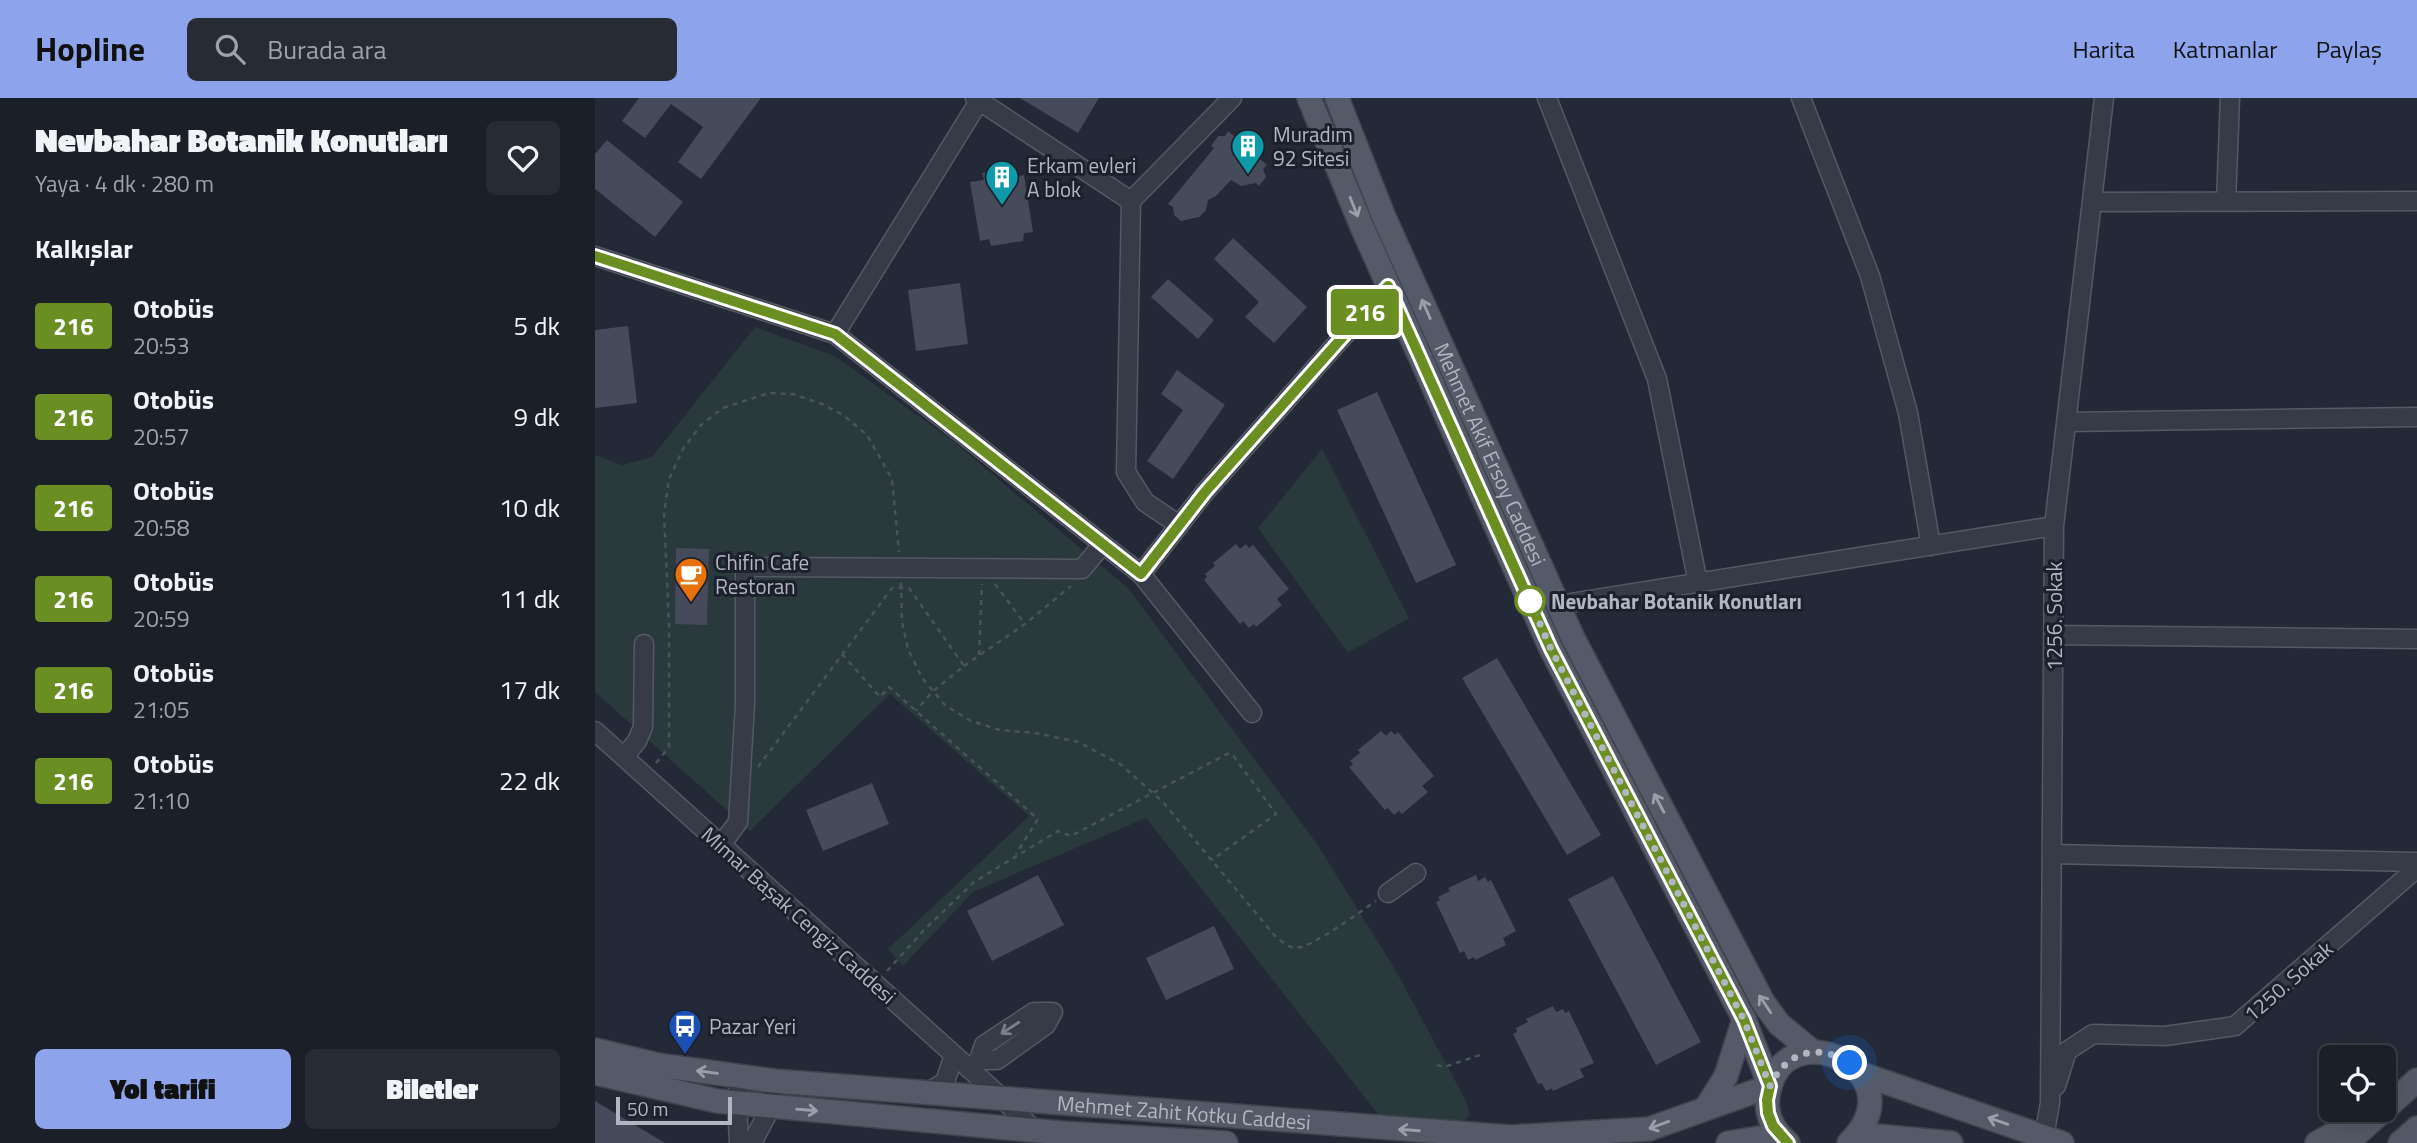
<!DOCTYPE html>
<html lang="tr">
<meta charset="utf-8">
<style>
body{margin:0;font-family:"Titillium Web",sans-serif;background:#272c34;color:#f1f3f6;height:100vh;display:flex;flex-direction:column;font-size:26px;white-space:nowrap}
*{box-sizing:border-box;margin:0}
p{font-size:23px;color:#9fa2a8}
.icon{flex:none;width:38px;height:38px;fill:none;stroke:currentColor;stroke-width:2;stroke-linecap:round;stroke-linejoin:round}
.map{position:relative;flex:1;overflow:hidden}
.sheet{display:flex;flex-direction:column;background:#1a1f28;width:595px}
.sheet>*{flex:none}
.badge{padding:0 14px;border-radius:5px;font-size:24px;line-height:46px}
.fabs{position:absolute;left:1724px;top:947px;display:grid;gap:14px}
.fabs a{display:grid;place-items:center;width:77px;height:77px;border-radius:10px;background:#1a1f28;box-shadow:0 7px 28px #0002,0 0 0 2px #383d45;font-size:35px}
.scale{position:absolute;left:21px;bottom:18px;width:116px;box-sizing:border-box;padding-left:7px;border:4px solid #b1b6c3;border-top:0;font-size:19px;line-height:24px;white-space:nowrap;color:#b1b6c3;-webkit-text-stroke:5px #1c202c;paint-order:stroke}
.you{position:absolute;width:35px;height:35px;margin:-18px;border:5px solid #fff;border-radius:50%;background:#1a73e8;box-shadow:0 0 0 10px #1a73e833}
.map>.badge{position:absolute;translate:-50% -50%;box-shadow:0 0 0 4px #fff}
h2{padding:0 35px;font-size:26px;line-height:63px}
.round{display:grid;place-items:center;flex:none;width:74px;height:74px;border-radius:10px;background:#272c34}
.headline{display:flex;align-items:center;justify-content:space-between;height:119px;padding:0 35px}
h1{font-size:33px;font-weight:800;line-height:52px}
.button{display:flex;gap:14px;margin-top:auto;padding:14px 35px}
.button a{flex:1;height:80px;border-radius:10px;background:#8da4ed;color:#111;font-size:28px;font-weight:800;line-height:80px;text-align:center}
.button a+a{background:#272c34;color:#f1f3f6}
ul{padding:0;list-style:none}
li{display:flex;align-items:center;gap:21px;height:91px;padding:0 35px}
li div{flex:1}
li b{display:block;font-size:26px}
li em{font-style:normal}
li .badge{min-width:77px;font-weight:700;text-align:center}
header{display:flex;align-items:center;gap:42px;box-sizing:border-box;height:98px;padding:0 35px;background:#8da4ed;color:#111}
header strong{font-size:33px}
nav{display:flex;gap:38px;margin-inline-start:auto;font-size:24px}
.search{width:490px;height:63px;background:#272c34;display:flex;align-items:center;gap:18px;box-sizing:border-box;padding:0 24px;border-radius:10px;color:#9fa2a8;font-size:26px}
main{display:flex;flex:1;min-height:0}
.map>svg:first-child{display:block}
.green{fill:#29393c}
.building{fill:#454b5b}
.lines{fill:none;stroke-linecap:round;stroke-linejoin:round}
.minor-casing{stroke:#545965;stroke-width:21}
.major-casing{stroke:#404450;stroke-width:26}
.path{stroke:#475459;stroke-width:2.5;stroke-dasharray:5 5;stroke-linecap:butt}
.minor{stroke:#363b47;stroke-width:18}
.major{stroke:#545a67;stroke-width:23}
.oneway{stroke:#9a9fac}
.oneway2{stroke:#7a7f8b}
.line-casing{stroke:#fff;stroke-width:16}
.line{stroke:#6b8e23;stroke-width:10}
.walk{stroke:#b1b6c3;stroke-width:7;stroke-dasharray:0 12.6}
.stop-dot{fill:#fff;stroke:#6b8e23;stroke-width:3.5}
.labels{text-anchor:middle;dominant-baseline:central;stroke-width:6;stroke-linejoin:round;paint-order:stroke}
.poi-label{font-size:21px;fill:#b1b6c3;stroke:#1c202c;text-anchor:start}
.street-label{font-size:21px;fill:#b1b6c3;stroke:#1c202c}
.stop-label{font-size:21px;font-weight:bold;fill:#b1b6c3;stroke:#1c202c;text-anchor:start}
</style>
<header>
<strong>Hopline</strong>
<div class="search"><svg class="icon" aria-label="search" viewBox="0 0 24 24"><circle cx="10" cy="10" r="6"/><path d="M15 15l6 6"/></svg>Burada ara</div>
<nav><a>Harita</a><a>Katmanlar</a><a>Paylaş</a></nav>
</header>
<main>
<section class="sheet">
<div class="headline"><div><h1>Nevbahar Botanik Konutları</h1><p>Yaya · 4 dk · 280 m</p></div><a class="round"><svg class="icon" aria-label="heart" viewBox="0 0 24 24"><path d="M12 20l-8-8c-3-5 5-10 8-4 3-6 11-1 8 4z"/></svg></a></div>
<h2>Kalkışlar</h2>
<ul>
<li><span class="badge" style="background:#6b8e23;color:#fff">216</span><div><b>Otobüs</b><p>20:53</p></div><em>5 dk</em></li>
<li><span class="badge" style="background:#6b8e23;color:#fff">216</span><div><b>Otobüs</b><p>20:57</p></div><em>9 dk</em></li>
<li><span class="badge" style="background:#6b8e23;color:#fff">216</span><div><b>Otobüs</b><p>20:58</p></div><em>10 dk</em></li>
<li><span class="badge" style="background:#6b8e23;color:#fff">216</span><div><b>Otobüs</b><p>20:59</p></div><em>11 dk</em></li>
<li><span class="badge" style="background:#6b8e23;color:#fff">216</span><div><b>Otobüs</b><p>21:05</p></div><em>17 dk</em></li>
<li><span class="badge" style="background:#6b8e23;color:#fff">216</span><div><b>Otobüs</b><p>21:10</p></div><em>22 dk</em></li>
</ul>
<div class="button"><a>Yol tarifi</a><a>Biletler</a></div>
</section>
<div class="map">
<svg width="1822" height="1045" viewBox="0 0 1822 1045">
<rect width="100%" height="100%" fill="#232936"/>
<!-- green -->
<path class="green" d="M 160,229 L 240,258 L 358,343 L 534,491 L 722,746 L 801,873 L 871,1003 L 875,1017 L 866,1025 L 786,1020 L 551,720 L 378,794 L 308,868 L 293,851 L 434,718 L 295,596 L 155,733 L 0,594 L 0,357 L 27,367 L 57,359 Z
M 727,351 L 814,520 L 753,555 L 663,430 Z"/>
<!-- building -->
<path class="building" d="M 44,0 L 166,0 L 106,81 L 83,64 L 108,29 L 76,6 L 50,40 L 27,23 Z
M 425,0 L 504,0 L 483,35 Z
M 633,33 L 672,67 L 668,71 L 671,79 L 664,88 L 661,85 L 646,88 L 636,82 L 621,98 L 613,102 L 611,112 L 604,119 L 586,123 L 579,117 L 578,109 L 573,106 L 619,50 L 616,48 L 623,38 L 630,38 Z
M 12,42 L 88,104 L 60,139 L 0,91 L 0,56 Z
M 419,70 L 420,79 L 429,77 L 438,134 L 429,135 L 428,143 L 396,148 L 394,141 L 385,143 L 375,84 L 389,82 L 387,75 Z
M 638,140 L 712,209 L 679,245 L 650,219 L 664,204 L 619,161 Z
M 573,181 L 619,222 L 603,241 L 556,199 Z
M 365,185 L 373,246 L 321,253 L 313,192 Z
M 33,228 L 42,305 L 0,310 L 0,232 Z
M 582,272 L 630,307 L 578,381 L 552,363 L 588,312 L 566,296 Z
M 782,294 L 861,467 L 821,485 L 742,312 Z
M 641,446 L 645,451 L 651,446 L 654,450 L 658,447 L 694,491 L 682,501 L 687,507 L 661,529 L 659,526 L 654,530 L 648,523 L 645,526 L 609,482 L 612,479 L 610,476 L 620,468 L 618,465 Z
M 81,450 L 114,451 L 112,527 L 80,526 Z
M 902,560 L 1006,737 L 972,757 L 867,580 Z
M 786,633 L 791,638 L 796,633 L 800,637 L 803,634 L 839,678 L 827,688 L 833,694 L 807,716 L 804,713 L 799,717 L 793,710 L 790,712 L 754,669 L 758,666 L 755,663 L 765,655 L 763,652 Z
M 277,685 L 294,726 L 228,753 L 211,712 Z
M 443,777 L 469,827 L 397,863 L 372,813 Z
M 881,777 L 883,783 L 890,779 L 893,784 L 896,782 L 921,833 L 908,840 L 911,847 L 880,862 L 879,859 L 873,862 L 869,853 L 865,855 L 841,804 L 845,802 L 843,799 L 855,793 L 853,790 Z
M 1018,778 L 1106,944 L 1061,967 L 973,801 Z
M 619,828 L 639,871 L 571,902 L 551,860 Z
M 958,908 L 961,914 L 968,911 L 970,915 L 974,913 L 999,965 L 985,971 L 989,979 L 958,993 L 957,990 L 951,993 L 947,985 L 943,986 L 918,936 L 922,934 L 921,930 L 933,924 L 931,921 Z
M 0,1003 L 70,1045 L 0,1045 Z"/>
<g class="lines">
<defs>
<path id="minor" d="M 380,0 L 536,103
M 952,0 L 1062,281 L 1103,485
M 1206,0 L 1275,178 L 1313,315 L 1336,448
M 1497,104 L 1822,103
M 1631,104 L 1635,0
M 0,158 L 240,236 L 546,476 L 657,615
M 240,236 L 386,0
M 1472,324 L 1822,319
M 584,427 L 550,404 L 531,374 L 536,103 L 637,0
M 546,476 L 610,394 L 793,188
M 963,507 L 1459,428
M 1459,537 L 1822,541
M 0,633 L 408,1001 L 443,1036
M 29,659 L 42,643 L 48,629 L 49,546
M 126,747 L 143,724 L 150,606 L 150,469 L 487,471 L 508,446
M 1457,756 L 1822,764
M 793,795 L 821,775
M 374,971 L 384,962 L 389,947 L 439,914 L 458,914 L 451,927 L 402,962 L 384,962
M 1461,988 L 1472,953 L 1498,936 L 1570,938 L 1640,928 L 1822,770
M 335,993 L 350,984 L 359,957
M 1449,1039 L 1455,1005 L 1459,428 L 1509,0
M 144,1045 L 142,1005 L 144,978
M 157,1045 L 176,1009 L 177,997"/>
<g id="major">
<path d="M 714,0 L 767,129 L 956,551 L 1149,921 L 1175,988"/>
<path id="s1" d="M 742,0 L 789,119 L 978,540 L 1168,904 L 1184,926 L 1218,954"/>
<path id="s2" d="M 0,952 L 63,967 L 179,983 L 915,1039 L 1054,1031 L 1175,988"/>
<path d="M 0,975 L 122,1003 L 466,1035 L 631,1045"/>
<path d="M 1264,975 L 1467,1045"/>
<path d="M 1111,1010 L 1131,978 L 1149,921"/>
<path d="M 1262,1036 L 1356,1045"/>
<path d="M 1133,1045 L 1164,1040 L 1186,1040"/>
<path d="M 1193,1045 C 1179,1033 1170,1017 1173,998 C 1186,908 1327,973 1254,1045"/>
<path d="M 1722,1045 L 1767,1020"/>
<path d="M 1752,1045 L 1822,982"/>
<path d="M 1805,1045 L 1822,1030"/>
</g>
</defs>
<!-- minor casing -->
<use href="#minor" class="minor-casing"/>
<!-- major casing -->
<use href="#major" class="major-casing"/>
<!-- path -->
<path class="path" d="M 306,485 L 307,524 L 313,551 L 327,580 L 350,607 L 376,623 L 405,632 L 441,635 L 483,644 L 525,666 L 567,703 L 681,839 C 686,843 693,849 700,850 C 717,850 766,813 781,803
M 400,486 L 430,526
M 247,556 L 285,599 L 294,589 L 443,721 L 421,756
M 384,557 L 387,486
M 369,568 L 430,526 L 476,488
M 61,665 L 74,649 L 74,527 L 69,416 L 74,381 L 88,351 L 106,327 L 128,310 L 174,295 L 198,296 L 227,306 L 248,317 L 272,337 L 297,381 L 304,454
M 163,669 L 297,490 L 314,490 L 369,568 L 337,594 L 321,613
M 292,873 L 329,832 L 379,784 L 463,733 L 476,738 L 632,656 L 637,656 L 681,716 L 617,762
M 842,967 L 849,969 L 885,957"/>
<!-- minor -->
<use href="#minor" class="minor"/>
<!-- major -->
<use href="#major" class="major"/>
</g>
<!-- one-way arrows -->
<defs><path id="oneway-shaft" d="M-6 0H5M1.5-3L5.5 0L1.5 3" fill="none" stroke-width="1.6" stroke-linecap="round" stroke-linejoin="round" transform="scale(1.75)"/></defs>
<g class="oneway">
<use href="#oneway-shaft" transform="translate(759 109) rotate(68)"/>
<use href="#oneway-shaft" transform="translate(831 211) rotate(-114)"/>
<use href="#oneway-shaft" transform="translate(1064 705) rotate(-118)"/>
<use href="#oneway-shaft" transform="translate(1170 906) rotate(-124)"/>
<use href="#oneway-shaft" transform="translate(112 974) rotate(-172)"/>
<use href="#oneway-shaft" transform="translate(212 1012) rotate(5)"/>
<use href="#oneway-shaft" transform="translate(1403 1023) rotate(-161)"/>
<use href="#oneway-shaft" transform="translate(1064 1027) rotate(160)"/>
<use href="#oneway-shaft" transform="translate(814 1032) rotate(-176)"/>
</g>
<use class="oneway2" href="#oneway-shaft" transform="translate(415 930) rotate(147)"/>
<g class="lines">
<defs>
<path id="line" d="M 0,158 L 240,236 L 546,476 L 610,394 L 793,188 L 956,551 L 1149,922 L 1175,988 L 1172,1002 L 1173,1015 L 1178,1028 L 1193,1045"/>
</defs>
<!-- line casing -->
<use href="#line" class="line-casing"/>
<!-- line -->
<use href="#line" class="line"/>
<!-- walk -->
<path class="walk" d="M 935,503 L 956,551 L 1149,922 L 1175,988 C 1192,953 1222,945 1255,965"/>
</g>
<!-- icons -->
<defs>
<symbol id="building-pin" viewBox="-11 -11 22 30"><path d="M0 17L-7.5 6A9.5 9.5 0 1 1 7.5 6Z" fill="#0f9aa8" stroke="#1c202c"/><path d="M-4-6H4V6H1V3H-1V6H-4ZM-2.5-4.3h1.7v1.8h-1.7ZM.8-4.3h1.7v1.8H.8ZM-2.5-1h1.7V.8h-1.7ZM.8-1h1.7V.8H.8Z" fill="#fff"/></symbol>
<symbol id="cafe-pin" viewBox="-11 -11 22 30"><path d="M0 17L-7.5 6A9.5 9.5 0 1 1 7.5 6Z" fill="#e8710a" stroke="#1c202c"/><path d="M-5.5-4.5H6V0H3Q3 3.5 0 3.5H-2.5Q-5.5 3.5-5.5 0ZM3-3.2v2h1.7v-2ZM-6 4.5H4V6H-6Z" fill="#fff"/></symbol>
<symbol id="bus-pin" viewBox="-11 -11 22 30"><path d="M0 17L-7.5 6A9.5 9.5 0 1 1 7.5 6Z" fill="#1a4fb4" stroke="#1c202c"/><path d="M-5-6H5V4H4V6H2V4H-2V6H-4V4H-5ZM-3.5-4V0h7V-4ZM-3.5 1.2v1.5H-2V1.2ZM2 1.2v1.5H3.5V1.2Z" fill="#fff"/></symbol>
</defs>
<g fill-rule="evenodd">
<use href="#building-pin" x="634" y="29" width="38" height="52"/>
<use href="#building-pin" x="388" y="60" width="38" height="52"/>
<use href="#cafe-pin" x="77" y="457" width="38" height="52"/>
<use href="#bus-pin" x="71" y="909" width="38" height="52"/>
</g>
<!-- markers -->
<circle class="stop-dot" cx="935" cy="503" r="14"/>
<g class="labels">
<!-- poi labels -->
<g class="poi-label">
<text x="678" y="36">Muradım<tspan x="678" dy="24">92 Sitesi</tspan></text>
<text x="432" y="67">Erkam evleri<tspan x="432" dy="24">A blok</tspan></text>
<text x="120" y="464">Chifin Cafe<tspan x="120" dy="24">Restoran</tspan></text>
<text x="114" y="928">Pazar Yeri</text>
</g>
<!-- street labels -->
<g class="street-label">
<text stroke="none"><textPath href="#s1" startOffset="388">Mehmet Akif Ersoy Caddesi</textPath></text>
<text transform="translate(1459 518) rotate(-90)">1256. Sokak</text>
<text transform="translate(204 817) rotate(42)">Mimar Başak Cengiz Caddesi</text>
<text transform="translate(1693 883) rotate(-41)">1250. Sokak</text>
<text stroke="none"><textPath href="#s2" startOffset="593">Mehmet Zahit Kotku Caddesi</textPath></text>
</g>
<!-- stop labels -->
<g class="stop-label">
<text x="956" y="503">Nevbahar Botanik Konutları</text>
</g>
</g>
</svg>
<div class="fabs">
<a><svg class="icon" aria-label="locate" viewBox="0 0 24 24"><circle cx="12" cy="12" r="6"/><path d="M12 2v4M12 18v4M2 12h4M18 12h4"/></svg></a>
</div>
<div class="scale">50 m</div>
<div class="you" style="left:1255px;top:965px"></div>
<b class="badge" style="left:770px;top:214px;background:#6b8e23;color:#fff">216</b>
</div>
</main>
